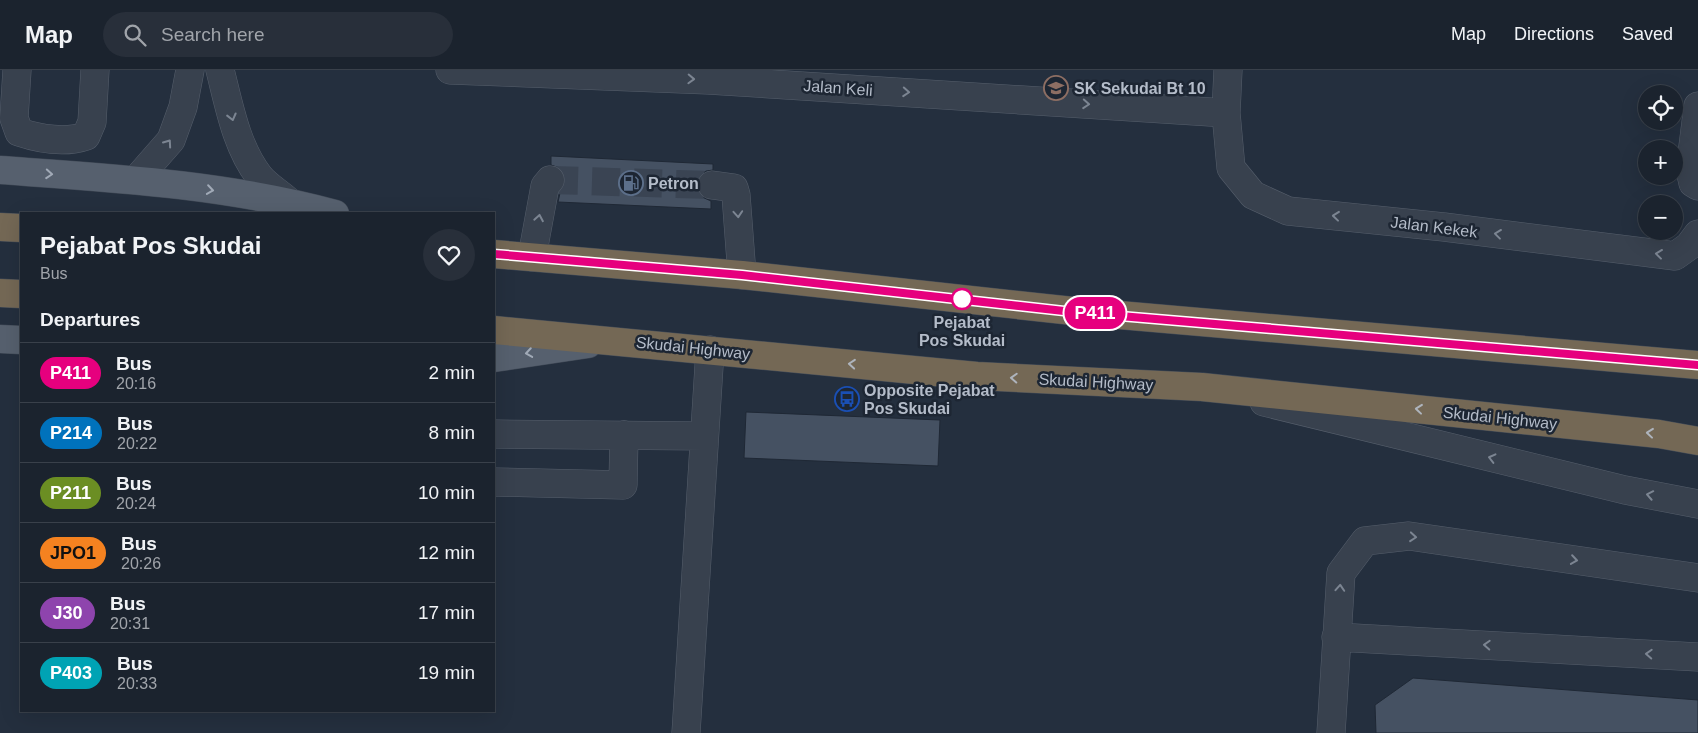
<!DOCTYPE html>
<meta charset="utf-8">
<style>
body{margin:0;font-family:Helvetica,sans-serif;background:#282f3a;color:#f1f3f6;height:100vh;display:flex;flex-direction:column;font-size:19px;white-space:nowrap}
*{box-sizing:border-box;margin:0}
p{font-size:16px;color:#a0a4aa}
.icon{flex:none;width:28px;height:28px;fill:none;stroke:currentColor;stroke-width:2;stroke-linecap:round;stroke-linejoin:round}
.map{position:relative;flex:1;overflow:hidden}
.details{position:absolute;left:20px;top:142px;width:475px;height:500px;display:flex;flex-direction:column;background:#1b232e;border-radius:0px;box-shadow:0 5px 20px #0002,0 0 0 1px #39404a}
.details>*{flex:none}
.badge{padding:0 10px;border-radius:16px;font-size:18px;line-height:32px}
.controls{position:absolute;left:1638px;top:15px;display:grid;gap:10px}
.controls a{display:grid;place-items:center;width:45px;height:45px;border-radius:50%;background:#1b232e;box-shadow:0 5px 20px #0002,0 0 0 1px #39404a;font-size:25px}
.map>.badge{position:absolute;translate:-50% -50%;box-shadow:0 0 0 2px #fff}
h2{padding:0 20px;font-size:19px;line-height:45px}
.round{display:grid;place-items:center;flex:none;width:52px;height:52px;border-radius:26px;background:#282f3a}
.headline{display:flex;align-items:center;justify-content:space-between;height:85px;padding:0 20px}
h1{font-size:24px;font-weight:800;line-height:38px}
ul{padding:0;list-style:none}
li{display:flex;align-items:center;gap:15px;height:60px;padding:0 20px;border-top:1px solid #39404a}
li div{flex:1}
li b{display:block;font-size:19px}
li em{font-style:normal}
li .badge{min-width:55px;font-weight:700;text-align:center}
header{display:flex;align-items:center;gap:30px;box-sizing:border-box;height:70px;padding:0 25px;background:#1b232e;border-bottom:1px solid #39404a}
header strong{font-size:24px}
nav{display:flex;gap:28px;margin-inline-start:auto;font-size:18px}
.search{width:350px;height:45px;background:#282f3a;display:flex;align-items:center;gap:12px;box-sizing:border-box;padding:0 18px;border-radius:28px;color:#a0a4aa;font-size:19px}
.map>svg:first-child{display:block}
.building{fill:#455162;stroke:#1f2835}
.lines{fill:none;stroke-linecap:round;stroke-linejoin:round}
.minor-tunnel{stroke:#3a4453;stroke-width:28;stroke-dasharray:28 14;stroke-linecap:butt}
.minor-casing{stroke:#565f6c;stroke-width:29}
.major-casing{stroke:#414a57;stroke-width:29}
.highway-casing{stroke:#434c59;stroke-width:29}
.minor{stroke:#38414e;stroke-width:28}
.major{stroke:#56606e;stroke-width:28}
.highway{stroke:#746855;stroke-width:28}
.oneway{stroke:#7c8592}
.oneway2{stroke:#a1aab7}
.oneway3{stroke:#aeb4bd}
.line-casing{stroke:#fff;stroke-width:11}
.line{stroke:#e6007e;stroke-width:8}
.stop-dot{fill:#fff;stroke:#e6007e;stroke-width:2.5}
.labels{text-anchor:middle;dominant-baseline:central;stroke-width:5;stroke-linejoin:round;paint-order:stroke}
.street-label{font-size:16px;fill:#b4bcc9;stroke:#1d2633}
.poi-label{font-size:16px;font-weight:bold;fill:#b4bcc9;stroke:#1d2633;text-anchor:start}
.stop-label{font-size:16px;font-weight:bold;fill:#b4bcc9;stroke:#1d2633}
</style>
<header>
<strong>Map</strong>
<div class="search"><svg class="icon" aria-label="search" viewBox="0 0 24 24"><circle cx="10" cy="10" r="6"/><path d="M15 15l6 6"/></svg>Search here</div>
<nav><a>Map</a><a>Directions</a><a>Saved</a></nav>
</header>
<div class="map">
<svg width="1698" height="663" viewBox="0 0 1698 663">
<rect width="100%" height="100%" fill="#242f3e"/>
<!-- building -->
<path class="building" d="M 551,86 L 713,94 L 713,100 L 706,101 L 700,105 L 697,113 L 698,121 L 702,127 L 711,131 L 711,139 L 558,132 L 560,123 L 565,113 L 565,105 L 560,98 L 551,95 Z
M 746,342 L 940,350 L 938,396 L 744,388 Z
M 1413,608 L 1698,630 L 1698,663 L 1376,663 L 1375,635 Z"/>
<g class="lines">
<!-- minor-tunnel -->
<path class="minor-tunnel" d="M 550,110 L 712,115"/>
<defs>
<path id="minor" d="M 17,0 L 14,48 L 19,62 C 40,69 66,73 86,66 L 92,52 L 95,0
M 220,0 C 229,35 236,76 259,106 C 266,115 279,123 288,131
M 450,0 L 708,10 L 1226,43
M 1228,0 L 1226,43 L 1231,98 L 1253,125 L 1288,141 L 1444,157 L 1675,186 L 1689,176 L 1698,164
M 1698,36 L 1690,100 L 1693,113 L 1698,116
M 136,110 L 171,70 L 183,37 L 190,0
M 712,115 L 734,118 L 736,125 L 742,205
M 532,187 L 545,116 L 550,110
M 1264,332 L 1625,420 L 1698,434
M 494,364 L 704,366
M 494,412 L 623,415 L 624,365
M 1336,567 L 1698,587
M 686,663 L 710,280
M 1331,663 L 1341,503 L 1365,471 L 1409,466 L 1698,508"/>
<path id="major" d="M 0,100 C 112,108 226,114 335,144
M 0,269 L 21,270
M 494,288 L 588,274"/>
<path id="highway" d="M 0,157 L 21,158
M 494,184 L 742,205 L 1073,241 L 1698,295
M 0,223 L 21,224
M 494,260 L 977,306 L 1202,317 L 1659,364 L 1698,371"/>
</defs>
<!-- minor casing -->
<use href="#minor" class="minor-casing"/>
<!-- major casing -->
<use href="#major" class="major-casing"/>
<!-- highway casing -->
<use href="#highway" class="highway-casing"/>
<!-- minor -->
<use href="#minor" class="minor"/>
<!-- major -->
<use href="#major" class="major"/>
<!-- highway -->
<use href="#highway" class="highway"/>
</g>
<!-- one-way arrows -->
<defs><path id="oneway-chevron" d="M-2-3.5L2.5 0L-2 3.5" fill="none" stroke-width="1.6" stroke-linecap="round" stroke-linejoin="round" transform="scale(1.25)"/></defs>
<g class="oneway">
<use href="#oneway-chevron" transform="translate(691 9) rotate(2)"/>
<use href="#oneway-chevron" transform="translate(906 22) rotate(4)"/>
<use href="#oneway-chevron" transform="translate(1086 34) rotate(4)"/>
<use href="#oneway-chevron" transform="translate(232 47) rotate(76)"/>
<use href="#oneway-chevron" transform="translate(168 73) rotate(-55)"/>
<use href="#oneway-chevron" transform="translate(738 144) rotate(86)"/>
<use href="#oneway-chevron" transform="translate(1336 146) rotate(-174)"/>
<use href="#oneway-chevron" transform="translate(539 148) rotate(-80)"/>
<use href="#oneway-chevron" transform="translate(1498 164) rotate(-173)"/>
<use href="#oneway-chevron" transform="translate(1659 184) rotate(-173)"/>
<use href="#oneway-chevron" transform="translate(1492 388) rotate(-166)"/>
<use href="#oneway-chevron" transform="translate(1650 425) rotate(-169)"/>
<use href="#oneway-chevron" transform="translate(1413 467) rotate(5)"/>
<use href="#oneway-chevron" transform="translate(1574 490) rotate(8)"/>
<use href="#oneway-chevron" transform="translate(1340 518) rotate(-86)"/>
<use href="#oneway-chevron" transform="translate(1487 575) rotate(-177)"/>
<use href="#oneway-chevron" transform="translate(1649 584) rotate(-177)"/>
</g>
<g class="oneway2">
<use href="#oneway-chevron" transform="translate(49 104) rotate(4)"/>
<use href="#oneway-chevron" transform="translate(210 120) rotate(8)"/>
<use href="#oneway-chevron" transform="translate(529 283) rotate(171)"/>
</g>
<g class="oneway3">
<use href="#oneway-chevron" transform="translate(852 294) rotate(-175)"/>
<use href="#oneway-chevron" transform="translate(1014 308) rotate(-177)"/>
<use href="#oneway-chevron" transform="translate(1419 339) rotate(-174)"/>
<use href="#oneway-chevron" transform="translate(1650 363) rotate(-174)"/>
</g>
<g class="lines">
<defs>
<path id="line" d="M 494,184 L 742,205 L 1073,242 L 1698,295"/>
</defs>
<!-- line casing -->
<use href="#line" class="line-casing"/>
<!-- line -->
<use href="#line" class="line"/>
</g>
<!-- icons -->
<defs>
<symbol id="school-ring" viewBox="-11 -11 22 22"><circle r="9.5" fill="#1d2633" stroke="#8d6e63" stroke-width="1.5"/><path d="M0-5L7-2L0 1L-7-2ZM-4 1L0 2.5L4 1V4Q0 6-4 4Z" fill="#8d6e63"/></symbol>
<symbol id="fuel-ring" viewBox="-11 -11 22 22"><circle r="9.5" fill="#1d2633" stroke="#5c6f8a" stroke-width="1.5"/><path d="M-5.5-6h7V0h2V4h1.3V-2.5L3-4.5l.8-.8L6-3V5H2.5V1h-1V6h-7ZM-4.2-4.7v3.2H.2V-4.7Z" fill="#5c6f8a"/></symbol>
<symbol id="bus-ring" viewBox="-11 -11 22 22"><circle r="9.5" fill="#1d2633" stroke="#1a4fb4" stroke-width="1.5"/><path d="M-5-6H5V4H4V6H2V4H-2V6H-4V4H-5ZM-3.5-4V0h7V-4ZM-3.5 1.2v1.5H-2V1.2ZM2 1.2v1.5H3.5V1.2Z" fill="#1a4fb4"/></symbol>
</defs>
<g fill-rule="evenodd">
<use href="#school-ring" x="1042" y="4" width="28" height="28"/>
<use href="#fuel-ring" x="617" y="99" width="28" height="28"/>
<use href="#bus-ring" x="833" y="315" width="28" height="28"/>
</g>
<!-- markers -->
<circle class="stop-dot" cx="962" cy="229" r="10"/>
<g class="labels">
<!-- street labels -->
<g class="street-label">
<text transform="translate(838 18) rotate(4)">Jalan Keli</text>
<text transform="translate(1434 157) rotate(7)">Jalan Kekek</text>
<text transform="translate(693 278) rotate(6)">Skudai Highway</text>
<text transform="translate(1096 312) rotate(3)">Skudai Highway</text>
<text transform="translate(1500 348) rotate(6)">Skudai Highway</text>
</g>
<!-- poi labels -->
<g class="poi-label">
<text x="1074" y="18">SK Sekudai Bt 10</text>
<text x="648" y="113">Petron</text>
<text x="864" y="320">Opposite Pejabat<tspan x="864" dy="18">Pos Skudai</tspan></text>
</g>
<!-- stop labels -->
<g class="stop-label">
<text x="962" y="252">Pejabat<tspan x="962" dy="18">Pos Skudai</tspan></text>
</g>
</g>
</svg>
<div class="controls">
<a><svg class="icon" aria-label="locate" viewBox="0 0 24 24"><circle cx="12" cy="12" r="6"/><path d="M12 2v4M12 18v4M2 12h4M18 12h4"/></svg></a>
<a>+</a>
<a>−</a>
</div>
<b class="badge" style="left:1095px;top:243px;background:#e6007e;color:#fff">P411</b>
<section class="details">
<div class="headline"><div><h1>Pejabat Pos Skudai</h1><p>Bus</p></div><a class="round"><svg class="icon" aria-label="heart" viewBox="0 0 24 24"><path d="M12 20l-8-8c-3-5 5-10 8-4 3-6 11-1 8 4z"/></svg></a></div>
<h2>Departures</h2>
<ul>
<li><span class="badge" style="background:#e6007e;color:#fff">P411</span><div><b>Bus</b><p>20:16</p></div><em>2 min</em></li>
<li><span class="badge" style="background:#0072bc;color:#fff">P214</span><div><b>Bus</b><p>20:22</p></div><em>8 min</em></li>
<li><span class="badge" style="background:#6b8e23;color:#fff">P211</span><div><b>Bus</b><p>20:24</p></div><em>10 min</em></li>
<li><span class="badge" style="background:#f58220;color:#111">JPO1</span><div><b>Bus</b><p>20:26</p></div><em>12 min</em></li>
<li><span class="badge" style="background:#8e44ad;color:#fff">J30</span><div><b>Bus</b><p>20:31</p></div><em>17 min</em></li>
<li><span class="badge" style="background:#00a3b4;color:#fff">P403</span><div><b>Bus</b><p>20:33</p></div><em>19 min</em></li>
</ul>
</section>
</div>
